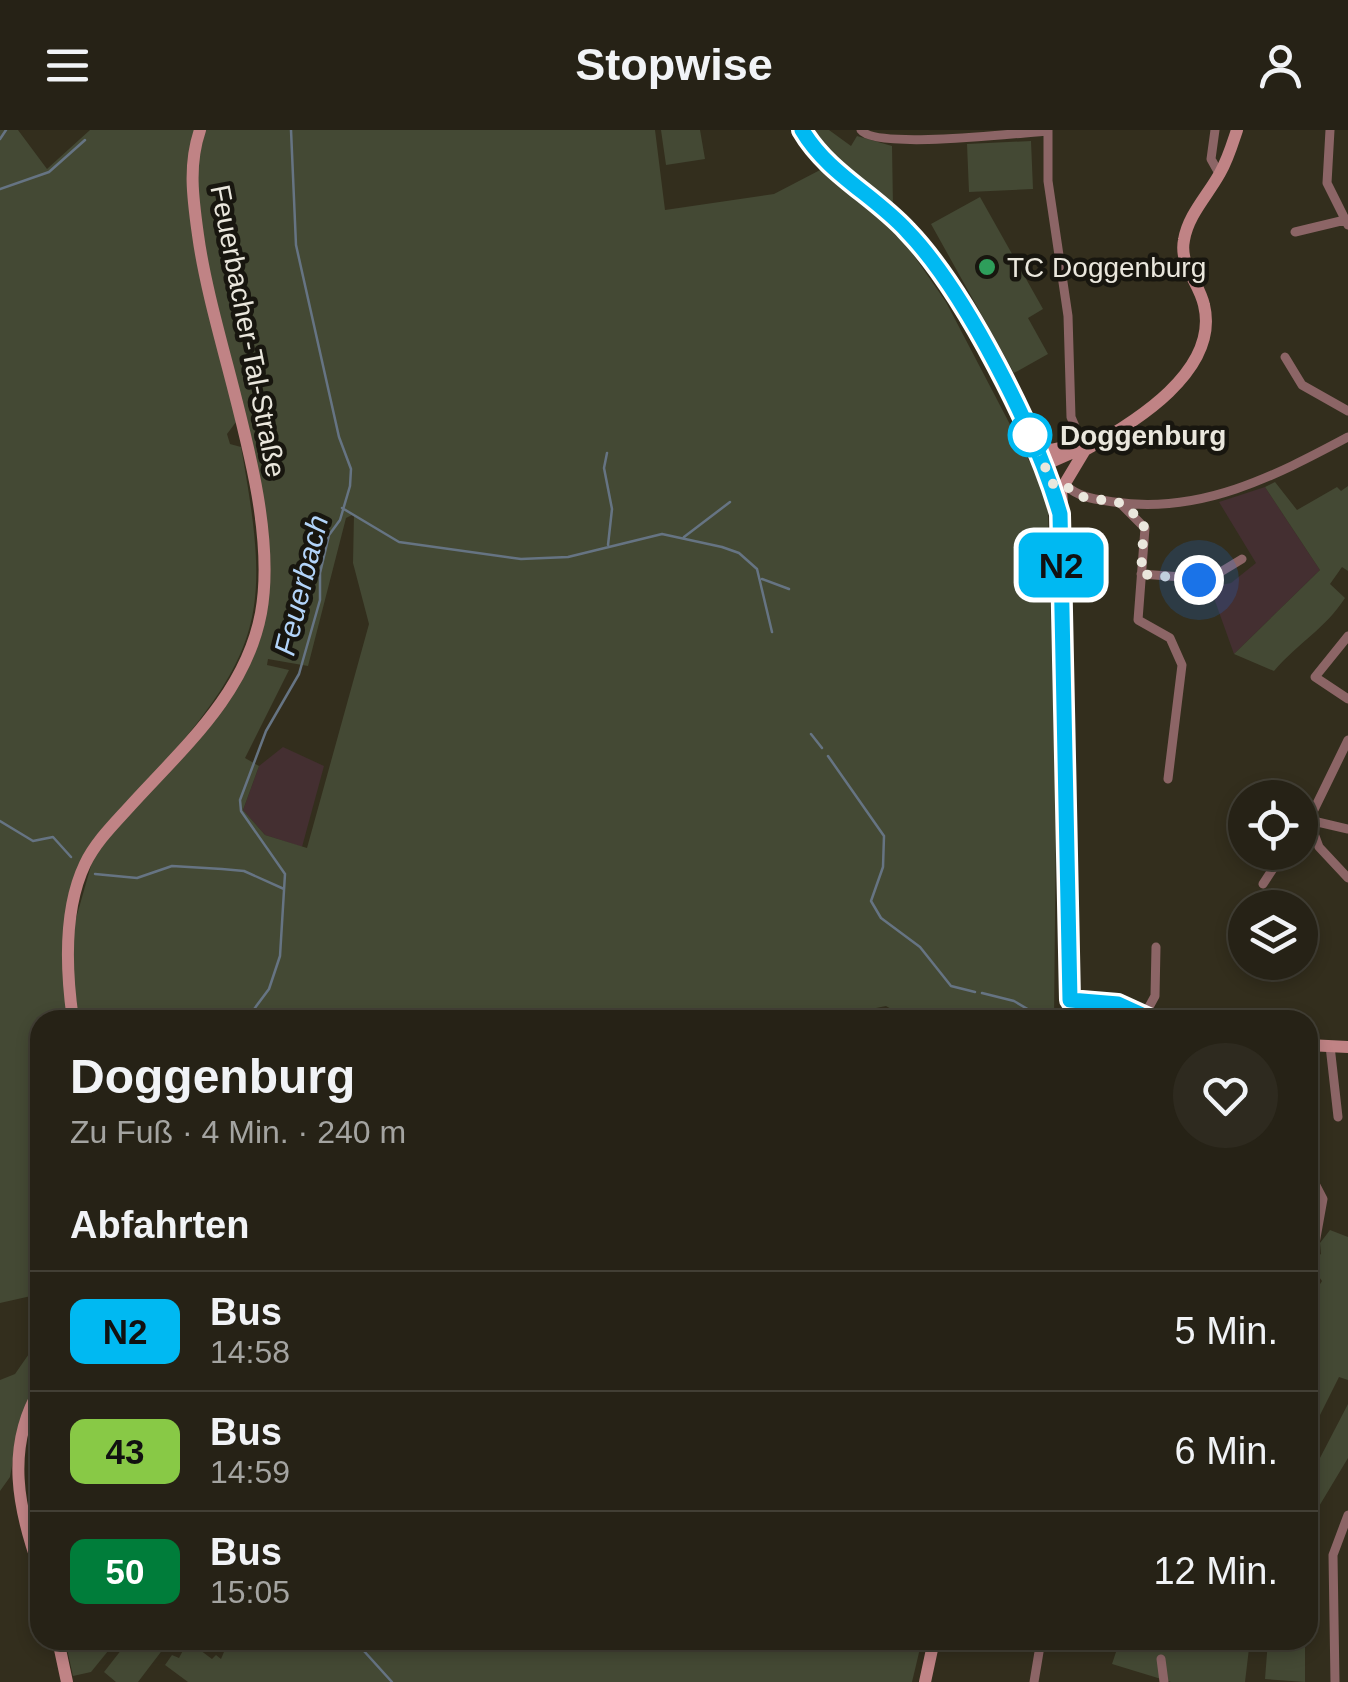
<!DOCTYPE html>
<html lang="de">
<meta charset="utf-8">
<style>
body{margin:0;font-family:Helvetica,sans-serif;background:#2e2a1f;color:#f1f3f6;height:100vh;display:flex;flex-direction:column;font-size:38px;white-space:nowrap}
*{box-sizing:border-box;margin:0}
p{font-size:32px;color:#a4a4a1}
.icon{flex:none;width:55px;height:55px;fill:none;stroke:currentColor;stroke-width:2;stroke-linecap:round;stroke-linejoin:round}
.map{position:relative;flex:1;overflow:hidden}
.side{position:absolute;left:30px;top:880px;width:1288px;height:640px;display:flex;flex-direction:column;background:#262216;border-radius:30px;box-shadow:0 5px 15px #0003,0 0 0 2px #423f35}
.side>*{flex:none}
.badge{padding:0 20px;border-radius:15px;font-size:35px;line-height:65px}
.tools{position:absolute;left:1228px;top:650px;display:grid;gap:20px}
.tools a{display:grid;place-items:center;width:90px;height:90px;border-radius:50%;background:#262216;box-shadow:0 5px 15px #0003,0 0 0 2px #423f35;font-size:50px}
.you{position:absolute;width:50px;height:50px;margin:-25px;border:8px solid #fff;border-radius:50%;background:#1a73e8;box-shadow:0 0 0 15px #1a73e833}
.map>.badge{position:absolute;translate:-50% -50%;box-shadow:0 0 0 5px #fff}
h2{padding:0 40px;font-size:38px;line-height:90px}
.round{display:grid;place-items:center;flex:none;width:105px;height:105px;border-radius:52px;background:#2e2a1f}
.summary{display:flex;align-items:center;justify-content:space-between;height:170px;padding:0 40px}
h1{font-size:48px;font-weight:800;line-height:75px}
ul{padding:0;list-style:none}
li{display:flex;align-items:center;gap:30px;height:120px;padding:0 40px;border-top:2px solid #423f35}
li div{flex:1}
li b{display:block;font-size:38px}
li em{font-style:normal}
li .badge{min-width:110px;font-weight:700;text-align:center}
header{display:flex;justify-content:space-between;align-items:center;height:130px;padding:0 40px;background:#262216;font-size:45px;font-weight:800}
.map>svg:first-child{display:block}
.education{fill:#442f31}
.green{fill:#444934;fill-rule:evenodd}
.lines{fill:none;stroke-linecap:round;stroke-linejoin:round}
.stream{stroke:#667483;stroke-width:2.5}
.street{stroke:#8c6566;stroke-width:9}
.secondary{stroke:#c08385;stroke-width:12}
.line-casing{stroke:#fff;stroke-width:22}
.line{stroke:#00b9f2;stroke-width:15}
.walk{stroke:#eae7dd;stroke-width:10;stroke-dasharray:0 18}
.leisure-dot{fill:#2e9e5b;stroke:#18160f;stroke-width:4}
.stop-dot{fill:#fff;stroke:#00b9f2;stroke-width:5}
.labels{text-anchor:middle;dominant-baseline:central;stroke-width:9;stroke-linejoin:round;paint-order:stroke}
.poi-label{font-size:28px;fill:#eae7dd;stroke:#18160f;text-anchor:start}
.street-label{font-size:28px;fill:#eae7dd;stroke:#18160f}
.stop-label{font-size:28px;font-weight:bold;fill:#eae7dd;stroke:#18160f;text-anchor:start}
.water-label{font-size:30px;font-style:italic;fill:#b2d4fa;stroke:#18160f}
</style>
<header><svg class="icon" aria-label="menu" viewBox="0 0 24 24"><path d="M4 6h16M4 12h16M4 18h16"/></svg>Stopwise<svg class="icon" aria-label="person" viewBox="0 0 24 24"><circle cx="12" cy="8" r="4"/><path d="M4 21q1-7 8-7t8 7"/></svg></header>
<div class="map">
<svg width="1348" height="1552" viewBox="0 0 1348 1552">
<rect width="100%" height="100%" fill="#332e1d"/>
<!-- education -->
<path class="education" d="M 1265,357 L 1320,440 L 1234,524 L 1210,457 L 1231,453 L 1256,433 L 1219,372 Z
M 283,617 L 324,636 L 302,717 L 265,705 L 243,680 L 259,636 Z"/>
<!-- green -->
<path class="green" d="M 0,0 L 18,0 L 47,39 L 90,0 L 195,0 L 188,45 L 236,292 L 227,304 L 230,314 L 241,317 C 270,478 266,519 155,643 C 137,664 95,700 85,724 C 64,776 69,835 70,890 L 40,890 L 40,1164 L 0,1173 Z
M 204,0 L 655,0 L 665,80 L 774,64 L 822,39 L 901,107 L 946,172 L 1037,346 L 1048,381 L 1056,690 L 1054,890 L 910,890 L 886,876 L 817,890 L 77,890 L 71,836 L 75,792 L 94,725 L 250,535 L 265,415 L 207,136 L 195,46 ZM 354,384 L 353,433 L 369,494 L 307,718 L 265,705 L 243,680 L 259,636 L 245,628 L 289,540 L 267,535 L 268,529 L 308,536 L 346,388 Z
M 661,0 L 700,0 L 705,29 L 666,35 Z
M 810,0 L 829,0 L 851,16 L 857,6 L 892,16 L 893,77 L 835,31 Z
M 1031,11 L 1033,59 L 969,62 L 967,14 Z
M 980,67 L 1043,179 L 1028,188 L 1048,224 L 1014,243 L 931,94 Z
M 1275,352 L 1297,380 L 1337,357 L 1341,361 L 1348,356 L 1348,441 L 1342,437 L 1330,454 L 1345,468 C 1325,499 1299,512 1274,541 L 1234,524 L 1320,440 L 1265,357 Z
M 1330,1100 L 1348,1107 L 1348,1250 L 1339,1247 L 1308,1309 L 1308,1140 L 1316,1147 L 1309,1159 L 1315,1162 L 1322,1151 L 1308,1132 L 1321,1124 L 1320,1113 Z
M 40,1208 L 40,1251 L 20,1291 L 10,1347 L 0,1361 L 0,1250 L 15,1244 Z
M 1348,1274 L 1348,1328 L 1318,1378 L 1308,1422 L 1308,1351 Z
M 65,1510 L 117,1510 L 91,1542 L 73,1546 Z
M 129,1510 L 170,1510 L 138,1552 L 116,1552 L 104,1542 Z
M 229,1510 L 922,1510 L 912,1552 L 188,1552 L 165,1535 L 172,1525 L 179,1528 L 188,1511 L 212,1529 L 216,1525 L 221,1529 Z
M 1120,1510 L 1250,1510 L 1245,1552 L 1171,1552 L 1112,1534 Z
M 1268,1510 L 1305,1510 L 1305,1552 L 1265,1549 Z"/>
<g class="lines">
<!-- stream -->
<path class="stream" d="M 0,9 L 6,0
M 0,59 L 49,42 L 85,10
M 607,323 L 604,338 L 612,379 L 608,415
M 342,378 L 399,412 L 521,429 L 568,427 L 662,404 L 722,417 L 739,423 L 757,439 L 772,502
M 684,407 L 730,372
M 762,449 L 789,459
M 811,604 L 822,618
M 828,626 L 884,706 L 883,737 L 871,771 L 881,788 L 920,817 L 951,856 L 975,862
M 0,691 L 33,711 L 53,707 L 71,727
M 95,744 L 137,748 L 172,736 L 222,739 L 244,741 L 284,759
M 982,863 L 1014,871 L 1036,884
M 246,890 L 269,859 L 280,826 L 285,744 L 241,681 L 240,670 L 266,601 L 299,544 L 320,470 L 320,443 L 329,405 L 340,390 L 350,356 L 351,339 L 339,307 L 296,115 L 291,0
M 354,1510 L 392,1552"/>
<!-- street -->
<path class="street" d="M 861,0 C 875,20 1017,3 1048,1
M 1048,0 L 1048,51 L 1068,186 L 1071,287 L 1085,320
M 1215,0 L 1211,29 L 1220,45
M 1330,0 L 1327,53 L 1348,95
M 1295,102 L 1345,90
M 1285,227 L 1302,255 L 1348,281
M 1065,355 C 1080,368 1094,369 1114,372 C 1200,385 1275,346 1348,307
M 1120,373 L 1145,398 L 1138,490 L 1170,508 L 1182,535 L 1168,649
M 1141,444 L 1209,449 L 1242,429
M 1348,506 L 1315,547 L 1348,569
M 1348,610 L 1309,690 L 1319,717 L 1348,748
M 1309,690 L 1348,699
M 1263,754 L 1284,722
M 1144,886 L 1155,866 L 1156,817
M 1330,916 L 1338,987
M 1308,1040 L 1323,1069 L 1314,1119
M 1161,1529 L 1164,1552
M 1034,1552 L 1041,1510
M 1335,1552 L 1333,1425 L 1348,1385"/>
<!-- secondary -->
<path class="secondary" d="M 802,0 C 827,44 874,65 907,101 C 966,161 1036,303 1060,384 L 1070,787 L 1068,890
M 1033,308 L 1050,320 L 1069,316 L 1085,320 C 1134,293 1220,241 1204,175 C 1199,152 1179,135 1184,110 C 1188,85 1208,65 1220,43 C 1228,29 1232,15 1237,0
M 1044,335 L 1078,320
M 1062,375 L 1061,360 L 1085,320
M 1069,870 L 1118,874 L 1154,890
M 73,890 C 66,841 63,780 85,734 C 96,711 115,693 132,674 C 184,617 246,563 261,483 C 281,374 213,216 198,105 C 193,69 188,35 200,0
M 1308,915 L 1348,917
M 40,1259 C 5,1317 18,1380 40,1440
M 58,1510 L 67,1552
M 925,1552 L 934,1510"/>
</g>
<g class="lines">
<defs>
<path id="line" d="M 802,0 C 827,43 874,65 907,101 C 965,161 1037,304 1060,384 L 1070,870 L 1118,874 L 1153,890"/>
</defs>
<!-- line casing -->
<use href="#line" class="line-casing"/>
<!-- line -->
<use href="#line" class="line"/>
<!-- walk -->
<path class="walk" d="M 1030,305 L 1054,356 L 1065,355 L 1078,366 L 1120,373 L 1144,392 L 1141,444 L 1199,450"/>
</g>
<!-- markers -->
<circle class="leisure-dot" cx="987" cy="137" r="10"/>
<circle class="stop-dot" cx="1030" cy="305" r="20"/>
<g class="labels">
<!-- poi labels -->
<g class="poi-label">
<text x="1007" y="137">TC Doggenburg</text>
</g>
<!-- street labels -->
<g class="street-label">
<text transform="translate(248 201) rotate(79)">Feuerbacher-Tal-Straße</text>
</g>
<!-- stop labels -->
<g class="stop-label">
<text x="1060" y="305">Doggenburg</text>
</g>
<!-- water labels -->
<g class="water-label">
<text transform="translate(301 455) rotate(-76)">Feuerbach</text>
</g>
</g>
</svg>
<div class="tools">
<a><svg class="icon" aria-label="locate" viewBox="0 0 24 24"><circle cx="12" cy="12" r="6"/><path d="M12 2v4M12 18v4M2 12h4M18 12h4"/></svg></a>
<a><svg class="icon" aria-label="layers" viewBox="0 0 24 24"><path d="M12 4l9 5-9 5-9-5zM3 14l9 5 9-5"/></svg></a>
</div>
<div class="you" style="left:1199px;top:450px"></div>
<b class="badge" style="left:1061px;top:435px;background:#00b9f2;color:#111">N2</b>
<section class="side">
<div class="summary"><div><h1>Doggenburg</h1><p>Zu Fuß · 4 Min. · 240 m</p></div><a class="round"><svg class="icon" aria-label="heart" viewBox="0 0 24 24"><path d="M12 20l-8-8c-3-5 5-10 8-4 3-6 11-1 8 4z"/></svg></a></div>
<h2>Abfahrten</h2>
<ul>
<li><span class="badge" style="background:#00b9f2;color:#111">N2</span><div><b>Bus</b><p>14:58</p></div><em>5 Min.</em></li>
<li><span class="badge" style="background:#88c946;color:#111">43</span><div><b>Bus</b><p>14:59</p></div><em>6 Min.</em></li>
<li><span class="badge" style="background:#007d3a;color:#fff">50</span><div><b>Bus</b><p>15:05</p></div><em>12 Min.</em></li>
</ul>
</section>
</div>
